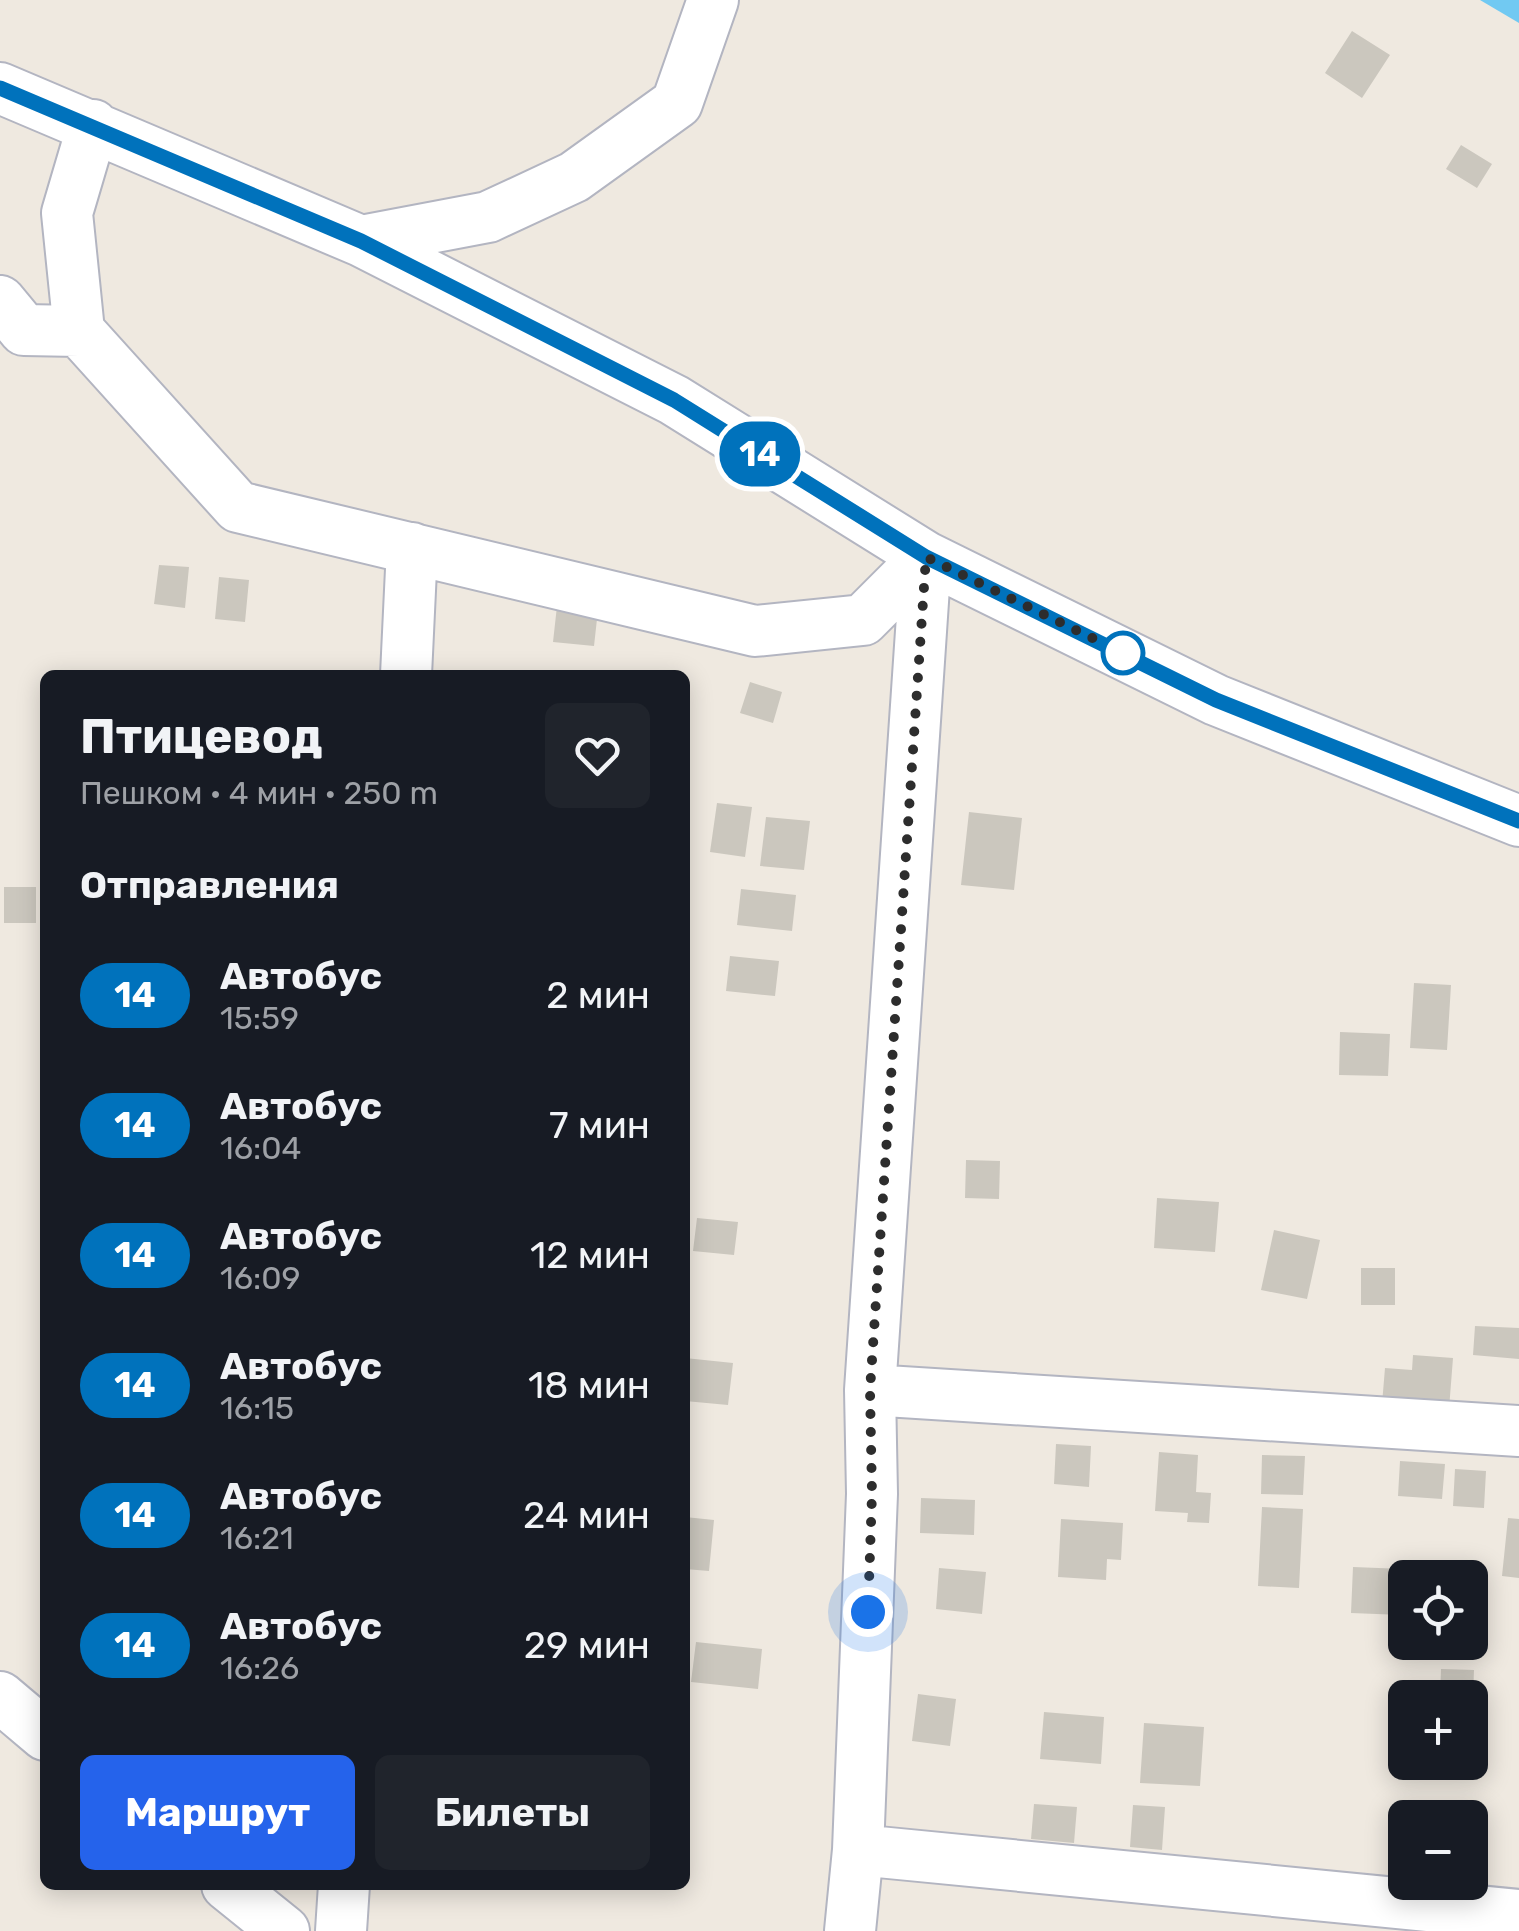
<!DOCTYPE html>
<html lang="ru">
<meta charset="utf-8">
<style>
body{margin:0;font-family:Rubik,sans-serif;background:#20242c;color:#f1f3f6;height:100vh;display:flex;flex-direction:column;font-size:38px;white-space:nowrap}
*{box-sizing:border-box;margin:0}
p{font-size:32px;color:#9ea1a6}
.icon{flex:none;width:55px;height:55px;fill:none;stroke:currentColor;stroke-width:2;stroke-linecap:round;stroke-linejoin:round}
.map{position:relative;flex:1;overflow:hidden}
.drawer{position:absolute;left:40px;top:670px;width:650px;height:1220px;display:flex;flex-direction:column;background:#171b24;border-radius:15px;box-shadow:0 5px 25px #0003}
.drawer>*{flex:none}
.badge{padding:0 20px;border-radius:32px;font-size:35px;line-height:65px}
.tools{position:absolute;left:1388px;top:1560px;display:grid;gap:20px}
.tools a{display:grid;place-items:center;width:100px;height:100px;border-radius:15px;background:#171b24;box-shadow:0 5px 25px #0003;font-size:50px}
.you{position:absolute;width:50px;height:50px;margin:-25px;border:8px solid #fff;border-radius:50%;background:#1a73e8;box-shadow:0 0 0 15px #1a73e833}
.map>.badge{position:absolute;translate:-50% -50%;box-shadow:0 0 0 5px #fff}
h2{padding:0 40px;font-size:38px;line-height:90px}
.round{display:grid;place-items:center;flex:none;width:105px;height:105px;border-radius:15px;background:#20242c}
.headline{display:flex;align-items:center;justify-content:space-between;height:170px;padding:0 40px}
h1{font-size:48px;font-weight:700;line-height:75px}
.action{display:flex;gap:20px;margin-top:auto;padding:20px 40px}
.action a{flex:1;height:115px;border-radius:15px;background:#2563eb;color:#fff;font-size:40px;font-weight:700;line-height:115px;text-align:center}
.action a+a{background:#20242c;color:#f1f3f6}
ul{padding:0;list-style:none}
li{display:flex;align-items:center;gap:30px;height:130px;padding:0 40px}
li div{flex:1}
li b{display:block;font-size:38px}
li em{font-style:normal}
li .badge{min-width:110px;font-weight:700;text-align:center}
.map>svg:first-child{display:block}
.water{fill:#71c9f2}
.building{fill:#cbc7be}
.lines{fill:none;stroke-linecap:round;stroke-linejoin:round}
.minor-casing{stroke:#b3b5c1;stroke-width:54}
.minor{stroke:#fff;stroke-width:50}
.line-casing{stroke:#fff;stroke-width:22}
.line{stroke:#0072bc;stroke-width:15}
.walk{stroke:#2d2d2d;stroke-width:10;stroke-dasharray:0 18}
.stop-dot{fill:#fff;stroke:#0072bc;stroke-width:5}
</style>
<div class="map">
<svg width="1519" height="1931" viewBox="0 0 1519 1931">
<rect width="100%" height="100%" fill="#efe9e0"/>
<!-- water -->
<path class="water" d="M 1480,0 L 1519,0 L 1519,23 Z"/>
<!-- building -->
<path class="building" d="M 1352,31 L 1390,55 L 1362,98 L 1325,73 Z
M 1461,145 L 1492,164 L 1477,188 L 1446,169 Z
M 159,565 L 189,567 L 185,608 L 154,604 Z
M 219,577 L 249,580 L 245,622 L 215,619 Z
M 557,606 L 598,610 L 594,646 L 553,642 Z
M 750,682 L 782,692 L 773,723 L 740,713 Z
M 717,803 L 752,807 L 745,857 L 710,852 Z
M 969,812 L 1022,818 L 1014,890 L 961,885 Z
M 766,817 L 810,821 L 804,870 L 760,866 Z
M 4,887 L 36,887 L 36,923 L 4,923 Z
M 741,889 L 796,895 L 792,931 L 737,925 Z
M 730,956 L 779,961 L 775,996 L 726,991 Z
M 1414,983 L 1451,985 L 1447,1050 L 1410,1048 Z
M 1340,1032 L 1390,1034 L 1388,1076 L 1339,1075 Z
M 966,1160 L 1000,1161 L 999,1199 L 965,1198 Z
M 1157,1198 L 1219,1202 L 1215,1252 L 1154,1248 Z
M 697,1218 L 738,1222 L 734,1255 L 693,1251 Z
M 1274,1230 L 1320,1240 L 1307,1299 L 1261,1290 Z
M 1361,1268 L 1395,1268 L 1395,1305 L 1361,1305 Z
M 1475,1326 L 1519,1328 L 1519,1359 L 1473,1355 Z
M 1413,1355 L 1453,1358 L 1449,1409 L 1382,1404 L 1385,1368 L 1412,1370 Z
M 685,1358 L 733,1363 L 728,1405 L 685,1401 Z
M 1056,1444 L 1091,1446 L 1089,1487 L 1054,1484 Z
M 1159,1452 L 1198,1455 L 1196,1492 L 1211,1493 L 1209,1523 L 1187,1522 L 1188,1513 L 1155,1511 Z
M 1262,1455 L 1305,1456 L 1303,1495 L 1261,1494 Z
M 1400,1461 L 1445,1464 L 1442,1499 L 1398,1496 Z
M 1455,1469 L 1486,1471 L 1484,1508 L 1453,1506 Z
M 921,1498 L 975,1500 L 974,1535 L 920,1533 Z
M 1262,1507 L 1303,1509 L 1299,1588 L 1258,1586 Z
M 685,1517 L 714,1520 L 709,1571 L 685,1569 Z
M 1508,1518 L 1519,1519 L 1519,1578 L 1502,1576 Z
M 1061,1519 L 1123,1523 L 1121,1560 L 1107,1559 L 1106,1580 L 1058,1577 Z
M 1353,1567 L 1404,1569 L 1402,1615 L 1351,1613 Z
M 939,1568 L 986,1572 L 982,1614 L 936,1609 Z
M 696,1642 L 762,1649 L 758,1689 L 691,1682 Z
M 1441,1669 L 1474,1670 L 1473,1697 L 1440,1696 Z
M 918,1694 L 956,1699 L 950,1746 L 912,1741 Z
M 1044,1712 L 1104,1717 L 1101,1764 L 1040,1759 Z
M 1144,1723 L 1204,1727 L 1200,1786 L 1140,1783 Z
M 1034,1804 L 1077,1807 L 1074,1843 L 1031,1839 Z
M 1133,1805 L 1165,1807 L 1162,1850 L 1130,1847 Z"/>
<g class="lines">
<defs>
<path id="minor" d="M 0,88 L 361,241 L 674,400 L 926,557 L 1216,700 L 1519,821
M 361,241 L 488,217 L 574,177 L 677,103 L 713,0
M 0,301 L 24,330 L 79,331 L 238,507 L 755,631 L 863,620 L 926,557
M 79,331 L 67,213 L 93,125
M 406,675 L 412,548
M 870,1390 L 1519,1431
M 0,1697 L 45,1735
M 858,1850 L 1519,1915
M 227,1885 L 284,1931
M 341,1931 L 344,1885
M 850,1931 L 858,1850 L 872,1494 L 870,1390 L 926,557"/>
</defs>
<!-- minor casing -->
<use href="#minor" class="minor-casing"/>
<!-- minor -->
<use href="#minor" class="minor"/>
</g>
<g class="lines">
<defs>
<path id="line" d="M 0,88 L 361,241 L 674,400 L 926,557 L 1216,700 L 1519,821"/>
</defs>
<!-- line casing -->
<use href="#line" class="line-casing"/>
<!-- line -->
<use href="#line" class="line"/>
<!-- walk -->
<path class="walk" d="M 868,1612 L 872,1494 L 870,1390 L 926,557 L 1123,653"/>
</g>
<!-- markers -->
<circle class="stop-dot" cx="1123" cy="653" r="20"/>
</svg>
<div class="tools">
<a><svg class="icon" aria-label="locate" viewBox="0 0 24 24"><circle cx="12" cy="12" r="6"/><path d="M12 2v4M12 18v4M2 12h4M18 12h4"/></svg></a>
<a>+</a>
<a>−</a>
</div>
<div class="you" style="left:868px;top:1612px"></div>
<b class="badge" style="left:760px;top:454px;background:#0072bc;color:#fff">14</b>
<section class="drawer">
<div class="headline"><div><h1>Птицевод</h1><p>Пешком · 4 мин · 250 m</p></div><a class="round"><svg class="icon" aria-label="heart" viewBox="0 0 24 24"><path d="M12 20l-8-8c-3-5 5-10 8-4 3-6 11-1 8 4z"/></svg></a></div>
<h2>Отправления</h2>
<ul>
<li><span class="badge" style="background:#0072bc;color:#fff">14</span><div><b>Автобус</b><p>15:59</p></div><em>2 мин</em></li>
<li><span class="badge" style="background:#0072bc;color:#fff">14</span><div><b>Автобус</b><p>16:04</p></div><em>7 мин</em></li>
<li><span class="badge" style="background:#0072bc;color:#fff">14</span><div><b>Автобус</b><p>16:09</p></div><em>12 мин</em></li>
<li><span class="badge" style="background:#0072bc;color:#fff">14</span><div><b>Автобус</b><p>16:15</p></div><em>18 мин</em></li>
<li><span class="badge" style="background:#0072bc;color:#fff">14</span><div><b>Автобус</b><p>16:21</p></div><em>24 мин</em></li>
<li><span class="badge" style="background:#0072bc;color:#fff">14</span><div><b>Автобус</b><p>16:26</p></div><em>29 мин</em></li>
</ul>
<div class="action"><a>Маршрут</a><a>Билеты</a></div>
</section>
</div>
